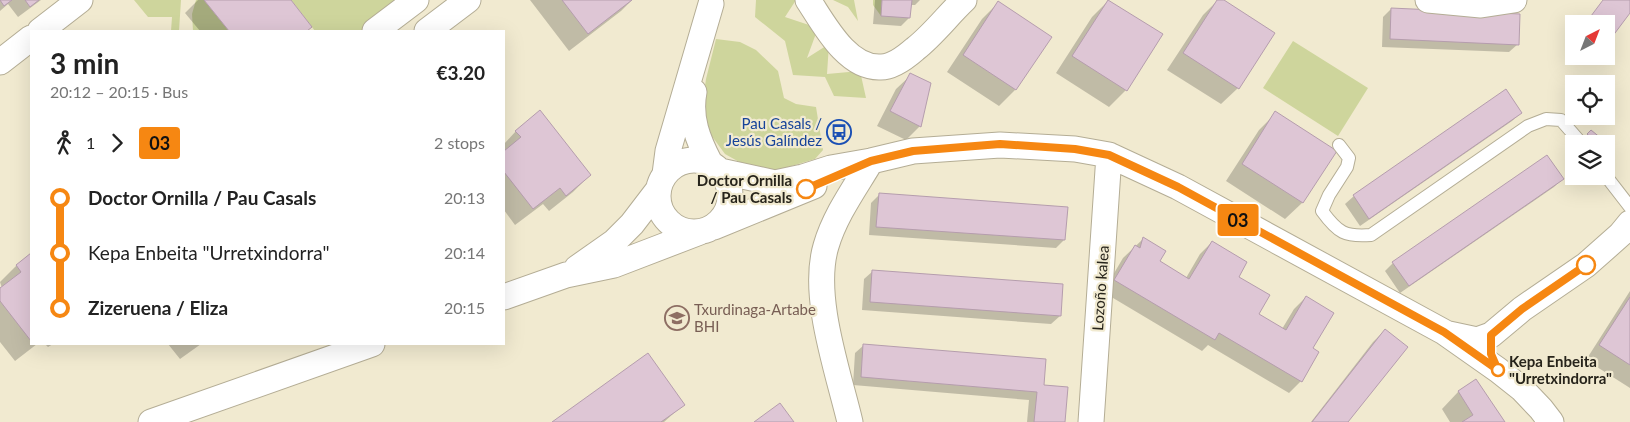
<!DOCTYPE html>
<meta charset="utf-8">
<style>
body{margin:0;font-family:Lato,sans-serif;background:#f6f6f6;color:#222;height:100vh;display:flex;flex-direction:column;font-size:19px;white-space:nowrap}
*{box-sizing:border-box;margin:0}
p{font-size:16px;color:#767676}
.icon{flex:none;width:28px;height:28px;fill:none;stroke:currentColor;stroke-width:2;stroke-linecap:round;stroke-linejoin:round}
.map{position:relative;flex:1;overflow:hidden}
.side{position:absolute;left:30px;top:30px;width:475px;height:315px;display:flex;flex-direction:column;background:#fff;border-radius:0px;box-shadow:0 5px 20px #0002}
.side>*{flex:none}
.badge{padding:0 10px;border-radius:4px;font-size:18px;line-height:32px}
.needle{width:32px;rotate:42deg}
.fabs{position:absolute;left:1565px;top:15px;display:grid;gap:10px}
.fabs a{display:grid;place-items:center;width:50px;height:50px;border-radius:0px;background:#fff;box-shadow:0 5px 20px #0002;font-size:25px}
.map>.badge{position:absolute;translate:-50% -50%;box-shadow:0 0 0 2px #fff}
.legs{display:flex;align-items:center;gap:8px;height:55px;padding:0 20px;font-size:16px}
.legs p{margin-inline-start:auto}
.head{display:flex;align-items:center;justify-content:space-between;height:85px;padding:0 20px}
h1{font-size:28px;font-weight:700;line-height:38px}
ul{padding:0 20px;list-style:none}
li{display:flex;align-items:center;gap:18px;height:55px;font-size:19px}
li i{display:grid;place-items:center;width:8px;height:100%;margin:0 6px;background:currentColor}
li i::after{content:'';width:12px;height:12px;margin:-6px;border:4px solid;border-radius:50%;background:#fff}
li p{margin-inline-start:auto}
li:first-child i{background:linear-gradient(#0000 50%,currentColor 0)}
li:last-child i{background:linear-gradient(currentColor 50%,#0000 0)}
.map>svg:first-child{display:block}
.green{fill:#ced59c}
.shadow{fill:#0003}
.building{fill:#dec6d5;stroke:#b59dad}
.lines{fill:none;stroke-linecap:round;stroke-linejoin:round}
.lane-casing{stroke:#b4ad95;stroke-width:14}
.street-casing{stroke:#b4ad95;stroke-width:27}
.lane{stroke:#fff;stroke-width:12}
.street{stroke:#fff;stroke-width:25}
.line-1-casing{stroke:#fff;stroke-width:11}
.line-1{stroke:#f68712;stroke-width:8}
.stop-1-dot{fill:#fff;stroke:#f68712;stroke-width:2.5}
.labels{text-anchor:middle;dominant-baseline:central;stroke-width:4.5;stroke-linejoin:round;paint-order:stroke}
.transit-label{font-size:15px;fill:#164399;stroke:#f1ead0;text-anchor:end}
.stop-label{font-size:15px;font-weight:bold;fill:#27241b;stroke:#f1ead0;text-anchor:end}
.street-label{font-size:15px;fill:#27241b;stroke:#f1ead0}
.education-label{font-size:15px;fill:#785e54;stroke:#f1ead0;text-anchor:start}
</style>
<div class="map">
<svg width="1630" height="422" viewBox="0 0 1630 422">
<rect width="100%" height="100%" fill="#f1ead0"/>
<!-- green -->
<path class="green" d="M 134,0 L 181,0 L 179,31 L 171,31 L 172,17 L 148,17 Z
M 196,0 L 204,0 L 229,31 L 193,31 L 192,14 Z
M 291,0 L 403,0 L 361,31 L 315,31 Z
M 756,0 L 796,0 L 785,17 L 818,28 L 807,58 L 829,44 L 827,74 L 860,71 L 866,98 L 834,96 L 825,77 L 793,75 L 785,41 L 755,17 Z
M 833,0 L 854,0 L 858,21 L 848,7 Z
M 873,0 L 882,0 L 881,16 L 873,5 Z
M 716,39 L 740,42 L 756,50 L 778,71 L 784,98 L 796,104 L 816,107 L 823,150 L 815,159 L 778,170 L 750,168 L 725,154 L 711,135 L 701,114 L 706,79 Z
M 1293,41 L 1368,88 L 1338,136 L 1263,88 Z"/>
<!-- shadow -->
<path class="shadow" d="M 0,0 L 41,0 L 18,17 L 8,4 L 0,11 Z
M 198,0 L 289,0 L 311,27 L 306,31 L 200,31 L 185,13 Z
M 530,0 L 632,0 L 621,11 L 569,51 Z
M 875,0 L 920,0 L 915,5 L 910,5 L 909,18 L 901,26 L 873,24 Z
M 1218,0 L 1222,0 L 1238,88 L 1221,104 L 1167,70 L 1203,15 Z
M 1108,1 L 1126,90 L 1109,107 L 1056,73 L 1092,17 Z
M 998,3 L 1015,90 L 999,106 L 947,72 L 982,19 Z
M 1391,9 L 1518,44 L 1509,52 L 1382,47 L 1383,17 Z
M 1574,38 L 1574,48 L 1569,44 Z
M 1584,56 L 1595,56 L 1590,61 Z
M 911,75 L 920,126 L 906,140 L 877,126 L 896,89 Z
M 1506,91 L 1521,113 L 1512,121 L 1360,226 L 1345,204 L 1354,196 Z
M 1276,113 L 1335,151 L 1302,203 L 1285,219 L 1226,181 L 1259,130 Z
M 516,131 L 590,175 L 573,192 L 549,211 L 543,204 L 515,225 L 504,210 L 504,144 Z
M 1591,132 L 1600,140 L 1597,144 L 1590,144 L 1584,139 Z
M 1562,179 L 1554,187 L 1400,293 L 1385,271 L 1393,263 Z
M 879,195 L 1064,240 L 1056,248 L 869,235 L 871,203 Z
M 1143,239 L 1158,262 L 1186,278 L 1200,254 L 1212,242 L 1237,277 L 1257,314 L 1282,329 L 1294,309 L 1306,297 L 1311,349 L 1301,381 L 1289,393 L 1208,345 L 1202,351 L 1103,292 L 1123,258 Z
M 31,254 L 31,344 L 37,344 L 15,361 L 0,342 L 0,290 L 2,288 L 0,282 L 16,266 Z
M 873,271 L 1060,316 L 1051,324 L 862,310 L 864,279 Z
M 1630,291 L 1630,388 L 1586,360 Z
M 1385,330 L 1346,422 L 1311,422 L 1373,342 Z
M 45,344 L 53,344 L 48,347 Z
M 168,344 L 201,344 L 180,359 Z
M 864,345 L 1043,386 L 1064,422 L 1027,422 L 1029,400 L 853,385 L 855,353 Z
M 1476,381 L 1503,422 L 1450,422 L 1442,409 L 1458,392 Z
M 683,405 L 664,422 L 554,422 Z"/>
<!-- building -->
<path class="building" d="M 0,0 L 12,0 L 4,6 Z
M 25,0 L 39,0 L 30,7 Z
M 204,0 L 291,0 L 312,27 L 307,31 L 229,31 Z
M 562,0 L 632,0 L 588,34 Z
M 882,0 L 912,0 L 910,18 L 881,16 Z
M 1108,0 L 1163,34 L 1127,91 L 1072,56 Z
M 1217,0 L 1224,0 L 1275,33 L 1239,89 L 1183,53 Z
M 1603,0 L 1630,0 L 1630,13 L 1606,45 L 1606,24 L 1585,24 Z
M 998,1 L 1052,37 L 1016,90 L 963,55 Z
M 1391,8 L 1520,14 L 1519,45 L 1390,39 Z
M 910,73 L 931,83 L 921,127 L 890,111 Z
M 1506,89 L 1522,113 L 1369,219 L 1353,195 Z
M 540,110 L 591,175 L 566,196 L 560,188 L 533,209 L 504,172 L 504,151 L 521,137 L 515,131 Z
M 1275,111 L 1337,151 L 1303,203 L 1242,164 Z
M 1591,130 L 1602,139 L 1598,144 L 1587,134 Z
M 1547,155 L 1564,179 L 1409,286 L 1392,262 Z
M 879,193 L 1068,207 L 1065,240 L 876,227 Z
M 1143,237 L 1166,251 L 1160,261 L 1189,279 L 1212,241 L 1247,262 L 1239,277 L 1270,295 L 1259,314 L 1286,330 L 1306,296 L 1334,313 L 1313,348 L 1319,352 L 1302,382 L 1219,333 L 1215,340 L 1114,280 L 1135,245 L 1140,248 Z
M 31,253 L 31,341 L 0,301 L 0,288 L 21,272 L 16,265 Z
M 872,270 L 1063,284 L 1061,316 L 870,302 Z
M 1630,297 L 1630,365 L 1599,345 Z
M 1385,329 L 1408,347 L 1348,422 L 1312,422 Z
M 863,344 L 1046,359 L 1044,385 L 1068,387 L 1065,422 L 1034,422 L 1037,392 L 861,377 Z
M 648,353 L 685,405 L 661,422 L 552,422 Z
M 1476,379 L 1505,422 L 1462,422 L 1473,415 L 1458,391 Z
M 780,403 L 794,422 L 754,422 Z"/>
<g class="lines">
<defs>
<path id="lane" d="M 1339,145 L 1349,158 L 1347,167 L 1329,195 L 1322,211 C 1338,233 1345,237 1371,235 L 1528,126 L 1546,119 L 1561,120 L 1582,144
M 1606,176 L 1630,207"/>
<path id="street" d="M 808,0 C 824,24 847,69 881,67 C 893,67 907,56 915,49 C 933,35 948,15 964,0
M 1428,0 L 1481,5 L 1514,0
M 40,31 L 80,0
M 375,31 L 416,0
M 427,31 L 468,0
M 0,62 L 31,38
M 694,92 C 689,118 698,140 710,163
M658 196a36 36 0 1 1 72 0a36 36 0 1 1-72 0Z
M 720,171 L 775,183 L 803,177 L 831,168 L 871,161 L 913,151 L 1000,145 L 1075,149 L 1109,155 L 1178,187 L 1444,332 L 1498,370 L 1522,389 L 1541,409 L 1551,422
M 665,174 L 668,151 L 711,4
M 714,227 L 814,186
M 577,268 L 614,242 L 632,224 L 658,190
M 504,297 L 566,275 L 614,265 L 700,232
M 1449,334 L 1477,340 L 1491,335 L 1522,309 L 1586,265 L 1621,234 L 1630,223
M 151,422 L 372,344
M 850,422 C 838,371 811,296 826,246 C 835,215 855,188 871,161
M 1091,422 L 1109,155"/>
</defs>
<!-- lane casing -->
<use href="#lane" class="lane-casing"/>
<!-- street casing -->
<use href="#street" class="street-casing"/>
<!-- lane -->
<use href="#lane" class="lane"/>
<!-- street -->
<use href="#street" class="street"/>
</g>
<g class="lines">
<defs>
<path id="line-1" d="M 806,189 L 871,161 L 913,151 L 1000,144 L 1075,149 L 1109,155 L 1178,187 L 1444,332 L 1498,370 L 1491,354 L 1491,335 L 1522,309 L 1586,265"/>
</defs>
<!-- line-1 casing -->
<use href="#line-1" class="line-1-casing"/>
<!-- line-1 -->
<use href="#line-1" class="line-1"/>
</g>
<!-- icons -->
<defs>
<symbol id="bus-ring" viewBox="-11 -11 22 22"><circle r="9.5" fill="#f1ead0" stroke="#1a4fb4" stroke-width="1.5"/><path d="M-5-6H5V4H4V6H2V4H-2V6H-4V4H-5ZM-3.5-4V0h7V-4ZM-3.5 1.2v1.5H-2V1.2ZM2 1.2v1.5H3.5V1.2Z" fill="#1a4fb4"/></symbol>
<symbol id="school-ring" viewBox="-11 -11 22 22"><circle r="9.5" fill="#f1ead0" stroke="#8d6e63" stroke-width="1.5"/><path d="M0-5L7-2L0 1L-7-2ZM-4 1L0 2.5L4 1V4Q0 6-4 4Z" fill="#8d6e63"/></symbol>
</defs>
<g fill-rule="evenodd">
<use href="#bus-ring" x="825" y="118" width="28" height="28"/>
<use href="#school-ring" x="663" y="304" width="28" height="28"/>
</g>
<!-- markers -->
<g class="stop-1-dot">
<circle cx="806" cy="189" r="9"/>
<circle cx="1586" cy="265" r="9"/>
<circle cx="1498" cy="370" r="6"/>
</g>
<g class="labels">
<!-- transit labels -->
<g class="transit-label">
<text x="822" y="123">Pau Casals /<tspan x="822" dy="17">Jesús Galíndez</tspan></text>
</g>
<!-- stop labels -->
<g class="stop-label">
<text x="792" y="180">Doctor Ornilla<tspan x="792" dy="17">/ Pau Casals</tspan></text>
<text x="1509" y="361" text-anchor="start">Kepa Enbeita<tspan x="1509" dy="17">"Urretxindorra"</tspan></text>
</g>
<!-- street labels -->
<g class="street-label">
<text transform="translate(1100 288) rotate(-86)">Lozoño kalea</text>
</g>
<!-- education labels -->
<g class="education-label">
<text x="694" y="309">Txurdinaga-Artabe<tspan x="694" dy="17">BHI</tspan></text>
</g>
</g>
</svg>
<div class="fabs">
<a><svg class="needle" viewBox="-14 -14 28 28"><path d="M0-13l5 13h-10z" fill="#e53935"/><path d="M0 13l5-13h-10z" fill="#767676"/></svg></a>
<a><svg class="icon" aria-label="locate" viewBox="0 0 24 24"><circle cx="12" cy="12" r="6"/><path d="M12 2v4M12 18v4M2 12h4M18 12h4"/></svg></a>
<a><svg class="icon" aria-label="layers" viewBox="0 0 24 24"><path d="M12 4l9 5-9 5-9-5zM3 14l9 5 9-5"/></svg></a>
</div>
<b class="badge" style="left:1238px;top:220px;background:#f68712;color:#111">03</b>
<section class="side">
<div class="head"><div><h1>3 min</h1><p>20:12 – 20:15 · Bus</p></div><b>€3.20</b></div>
<div class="legs"><svg class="icon" aria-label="walk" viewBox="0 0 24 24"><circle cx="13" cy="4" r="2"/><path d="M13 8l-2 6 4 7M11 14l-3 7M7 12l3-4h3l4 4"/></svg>1<svg class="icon" aria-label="forward" viewBox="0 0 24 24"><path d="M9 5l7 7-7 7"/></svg><b class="badge" style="background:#f68712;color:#111">03</b><p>2 stops</p></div>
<ul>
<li><i style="color:#f68712"></i><b>Doctor Ornilla / Pau Casals</b><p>20:13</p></li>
<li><i style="color:#f68712"></i><span>Kepa Enbeita &quot;Urretxindorra&quot;</span><p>20:14</p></li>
<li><i style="color:#f68712"></i><b>Zizeruena / Eliza</b><p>20:15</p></li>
</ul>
</section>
</div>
